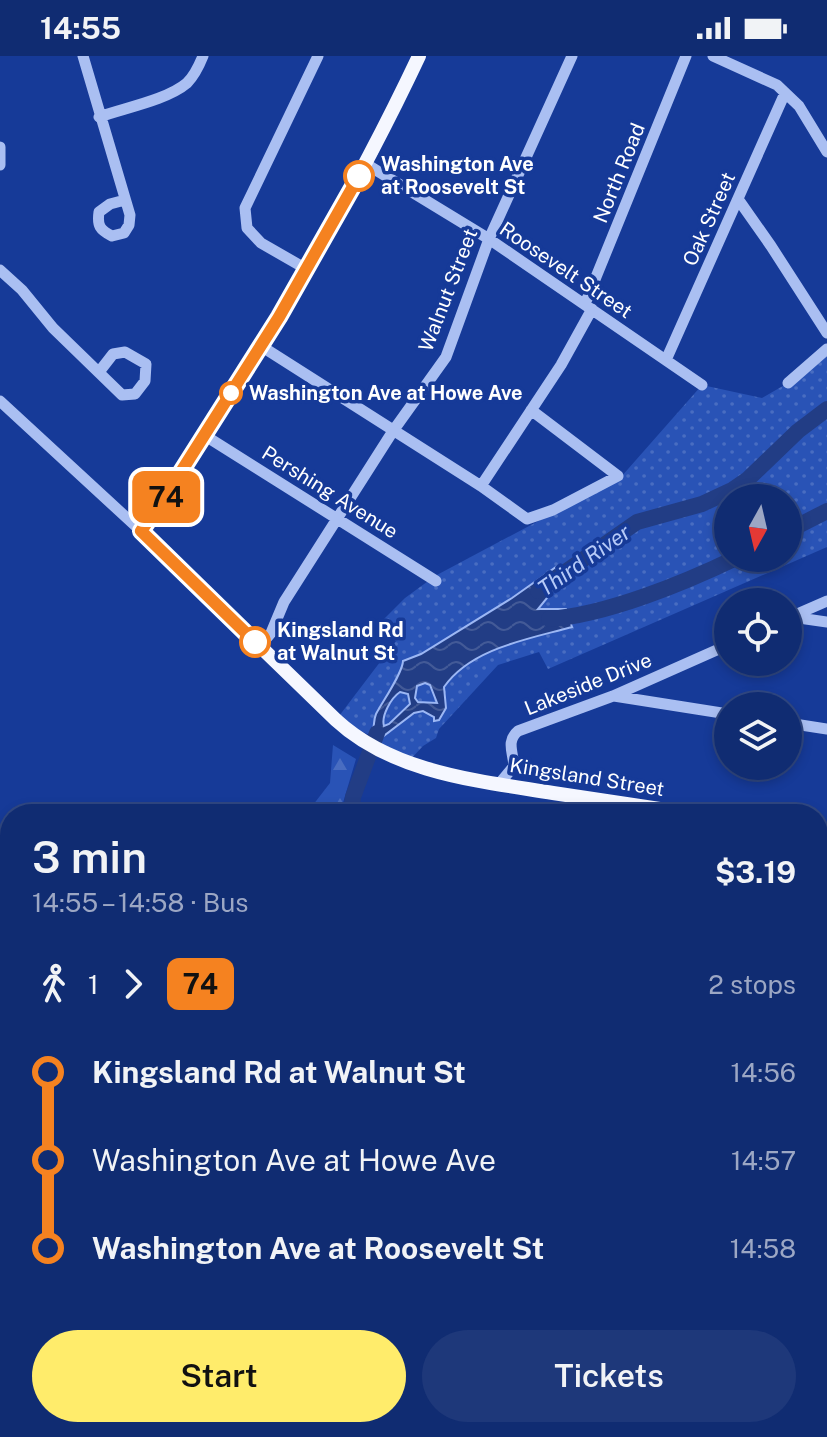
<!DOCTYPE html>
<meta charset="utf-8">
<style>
body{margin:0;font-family:"Public Sans",sans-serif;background:#1e387a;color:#f1f3f6;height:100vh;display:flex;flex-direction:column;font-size:30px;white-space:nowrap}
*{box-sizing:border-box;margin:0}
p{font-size:26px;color:#9ca7c4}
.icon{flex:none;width:44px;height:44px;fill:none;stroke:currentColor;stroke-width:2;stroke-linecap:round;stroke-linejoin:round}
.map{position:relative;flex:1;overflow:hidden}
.panel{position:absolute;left:0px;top:748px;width:828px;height:634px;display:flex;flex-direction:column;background:#102c72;border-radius:32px 32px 0 0;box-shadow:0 4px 12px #0003,0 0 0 2px #304884}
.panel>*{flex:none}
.badge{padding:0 16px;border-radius:12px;font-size:28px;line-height:52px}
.needle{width:52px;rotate:188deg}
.buttons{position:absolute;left:714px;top:428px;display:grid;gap:16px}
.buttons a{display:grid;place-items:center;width:88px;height:88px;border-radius:50%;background:#102c72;box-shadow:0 4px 12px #0003,0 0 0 2px #304884;font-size:40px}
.map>.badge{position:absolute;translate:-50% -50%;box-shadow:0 0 0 4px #fff}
.legs{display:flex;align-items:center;gap:12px;height:88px;padding:0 32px;font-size:26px}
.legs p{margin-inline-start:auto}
.headline{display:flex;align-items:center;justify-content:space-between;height:136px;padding:0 32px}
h1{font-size:44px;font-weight:600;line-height:60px}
.action{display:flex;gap:16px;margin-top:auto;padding:16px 32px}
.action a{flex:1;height:92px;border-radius:48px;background:#ffec6b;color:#111;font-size:32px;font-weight:600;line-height:92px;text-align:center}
.action a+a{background:#1e387a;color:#f1f3f6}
ul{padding:0 32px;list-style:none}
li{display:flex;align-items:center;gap:28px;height:88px;font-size:30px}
li i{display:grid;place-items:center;width:12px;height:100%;margin:0 10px;background:currentColor}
li i::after{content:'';width:20px;height:20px;margin:-10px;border:6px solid;border-radius:50%;background:#102c72}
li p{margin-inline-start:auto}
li:first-child i{background:linear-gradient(#0000 50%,currentColor 0)}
li:last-child i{background:linear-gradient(currentColor 50%,#0000 0)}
.status{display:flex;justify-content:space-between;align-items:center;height:56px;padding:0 40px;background:#102c72;direction:ltr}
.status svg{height:22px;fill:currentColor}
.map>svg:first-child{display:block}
.forest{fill:url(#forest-firs)}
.park{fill:url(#park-dots);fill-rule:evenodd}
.water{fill:url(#water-waves);stroke:#9cb7f4;stroke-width:2;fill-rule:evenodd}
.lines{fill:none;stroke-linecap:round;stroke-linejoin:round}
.river{stroke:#223d85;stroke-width:16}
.minor{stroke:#aabff2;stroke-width:11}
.major{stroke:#f5f7ff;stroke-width:14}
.highway{stroke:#fff;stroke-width:16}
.line-1-casing{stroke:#fff;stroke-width:18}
.line-1{stroke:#f58220;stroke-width:12}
.stop-1-dot{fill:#fff;stroke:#f58220;stroke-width:4}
.labels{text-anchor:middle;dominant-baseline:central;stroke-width:7;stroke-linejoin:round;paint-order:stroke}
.stop-label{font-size:20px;font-weight:bold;fill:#fff;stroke:#163a98;text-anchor:start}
.street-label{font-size:20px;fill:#fff;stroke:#163a98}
.water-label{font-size:22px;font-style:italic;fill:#b6caf8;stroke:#163a98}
</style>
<div class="status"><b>14:55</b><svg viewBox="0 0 49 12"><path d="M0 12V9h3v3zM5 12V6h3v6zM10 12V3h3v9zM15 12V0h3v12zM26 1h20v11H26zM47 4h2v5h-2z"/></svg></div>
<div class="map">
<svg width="827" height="1381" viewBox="0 0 827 1381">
<defs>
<pattern id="forest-firs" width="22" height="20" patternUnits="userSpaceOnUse" patternTransform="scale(2)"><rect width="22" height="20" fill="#2953b6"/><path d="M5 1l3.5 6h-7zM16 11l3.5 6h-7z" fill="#496dc1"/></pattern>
<pattern id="park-dots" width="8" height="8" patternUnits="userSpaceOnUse" patternTransform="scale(2)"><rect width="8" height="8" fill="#2953b6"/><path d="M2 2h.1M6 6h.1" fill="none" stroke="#496dc1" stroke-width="1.8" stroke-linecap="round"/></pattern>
<pattern id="water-waves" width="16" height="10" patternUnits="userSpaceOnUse" patternTransform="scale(2)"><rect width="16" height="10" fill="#223d85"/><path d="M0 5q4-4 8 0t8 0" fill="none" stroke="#435a97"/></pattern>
</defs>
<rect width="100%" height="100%" fill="#163a98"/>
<!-- forest -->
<path class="forest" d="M 333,689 L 356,703 L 342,750 L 343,758 L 306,758 L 330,727 Z
M 10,1338 L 10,1372 L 176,1372 L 175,1381 L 0,1381 L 0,1341 Z"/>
<!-- park -->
<path class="park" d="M 827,294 L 827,491 L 548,613 L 539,596 L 498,609 L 439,673 L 436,682 L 423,690 L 409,705 L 377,693 L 381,684 L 336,664 L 396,585 L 376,571 L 405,542 L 435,520 L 621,421 L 702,329 L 762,342 L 788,327 ZM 728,442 L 788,442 L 788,502 L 728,502 Z"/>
<!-- water -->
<path class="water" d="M 556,511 L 556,531 L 538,553 L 566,553 L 572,571 C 529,583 471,592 444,631 L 446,652 L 439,664 L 434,665 L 434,661 L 423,655 L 414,657 L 381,682 L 372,677 C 375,670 373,665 376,658 C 383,645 403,616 403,605 L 421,598 L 512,542 ZM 425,627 L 430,629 L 437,647 L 418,646 L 415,642 L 417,630 ZM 400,636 L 408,638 L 410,648 L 389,668 L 384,670 C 381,660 391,642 400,636 Z"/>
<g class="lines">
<!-- river -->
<path class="river" d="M 788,475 L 827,455
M 538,535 L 637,466 L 702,448 L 732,434 L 748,423 L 798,375 L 827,353
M 549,563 C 606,559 684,527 736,502
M 351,758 L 353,741 L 377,677
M 59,1381 L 79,1372"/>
<!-- minor -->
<path class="minor" d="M 83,0 L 130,159 L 129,169 L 124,177 L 112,180 C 100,174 97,170 99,156 L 110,148 L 125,144
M 713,0 L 777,29 L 799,50 L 827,96
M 99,61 C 124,52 167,44 187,27 C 195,19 199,10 203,0
M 0,91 L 0,109
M 366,108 L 489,183 L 702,329
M 738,143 L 771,190 L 827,277
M 0,214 L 22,234 L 53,272 L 122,339 L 135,338 L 145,325 L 146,308 L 125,296 L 113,298 L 99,316
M 308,214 L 261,187 L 247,172 L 245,152 L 318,0
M 585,248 L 686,0
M 261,290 L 481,430 L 527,463 L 553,454 L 618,420 L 531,354
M 666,304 L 785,37
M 788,327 L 827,293
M 0,345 L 141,475
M 204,379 L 436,525
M 481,430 L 561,309 L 592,253
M 792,561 L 827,566
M 788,562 L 827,545
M 260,590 L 271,577 L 284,546 L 393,375 L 446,301 L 489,183 L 572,0
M 614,640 L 728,658
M 788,667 L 827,673
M 499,728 L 514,710 C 513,696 506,685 518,675 L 613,640 L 728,589
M 818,920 L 827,911
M 818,1009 L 827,1017
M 818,1172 L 827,1182
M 818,1309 L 827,1301
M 560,1381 L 570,1372
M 741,1381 L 750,1372"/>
<!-- major -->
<path class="major" d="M 419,0 C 361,123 294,239 221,353 C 195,394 171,437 141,475 L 336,664 C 393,717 479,725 553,737 C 600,744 646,751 693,758
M 818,777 L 827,778
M 338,1381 L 348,1372"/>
<!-- highway -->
<path class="highway" d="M 0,1137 L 10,1145
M 0,1164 L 10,1173
M 237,1372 L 252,1381
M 290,1372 L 301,1381
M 189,1381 L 199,1372"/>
</g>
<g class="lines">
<defs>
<path id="line-1" d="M 255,586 L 141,475 L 167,438 L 279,261 L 359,120"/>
</defs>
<!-- line-1 casing -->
<use href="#line-1" class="line-1-casing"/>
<!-- line-1 -->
<use href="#line-1" class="line-1"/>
</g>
<!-- markers -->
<g class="stop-1-dot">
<circle cx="359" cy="120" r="14"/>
<circle cx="231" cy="337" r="10"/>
<circle cx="255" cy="586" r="14"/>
</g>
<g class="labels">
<!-- stop labels -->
<g class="stop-label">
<text x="381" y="108">Washington Ave<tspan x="381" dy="23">at Roosevelt St</tspan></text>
<text x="249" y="337">Washington Ave at Howe Ave</text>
<text x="277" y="574">Kingsland Rd<tspan x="277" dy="23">at Walnut St</tspan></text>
</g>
<!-- street labels -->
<g class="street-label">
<text transform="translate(619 117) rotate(-68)">North Road</text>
<text transform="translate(709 163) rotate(-66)">Oak Street</text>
<text transform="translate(566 214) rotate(34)">Roosevelt Street</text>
<text transform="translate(448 234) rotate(-69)">Walnut Street</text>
<text transform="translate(330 436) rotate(32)">Pershing Avenue</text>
<text transform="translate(588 628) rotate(-22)">Lakeside Drive</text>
<text transform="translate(587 721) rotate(9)">Kingsland Street</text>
</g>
<!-- water labels -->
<g class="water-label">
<text transform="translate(584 504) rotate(-35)">Third River</text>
</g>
</g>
</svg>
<div class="buttons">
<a><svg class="needle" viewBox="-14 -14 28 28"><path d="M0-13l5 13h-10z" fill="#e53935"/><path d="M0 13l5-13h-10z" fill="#9ca7c4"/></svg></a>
<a><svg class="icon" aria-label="locate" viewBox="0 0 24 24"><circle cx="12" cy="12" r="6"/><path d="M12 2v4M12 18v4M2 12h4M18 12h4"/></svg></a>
<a><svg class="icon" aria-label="layers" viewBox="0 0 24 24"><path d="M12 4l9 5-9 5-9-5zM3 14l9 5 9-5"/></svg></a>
</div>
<b class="badge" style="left:166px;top:441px;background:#f58220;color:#111">74</b>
<section class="panel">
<div class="headline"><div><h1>3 min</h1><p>14:55 – 14:58 · Bus</p></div><b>$3.19</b></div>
<div class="legs"><svg class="icon" aria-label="walk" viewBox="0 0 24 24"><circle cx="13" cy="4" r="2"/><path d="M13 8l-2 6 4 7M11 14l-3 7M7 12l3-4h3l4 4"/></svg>1<svg class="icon" aria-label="forward" viewBox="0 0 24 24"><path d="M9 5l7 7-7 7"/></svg><b class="badge" style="background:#f58220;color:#111">74</b><p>2 stops</p></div>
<ul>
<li><i style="color:#f58220"></i><b>Kingsland Rd at Walnut St</b><p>14:56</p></li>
<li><i style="color:#f58220"></i><span>Washington Ave at Howe Ave</span><p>14:57</p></li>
<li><i style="color:#f58220"></i><b>Washington Ave at Roosevelt St</b><p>14:58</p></li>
</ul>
<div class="action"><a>Start</a><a>Tickets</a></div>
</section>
</div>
